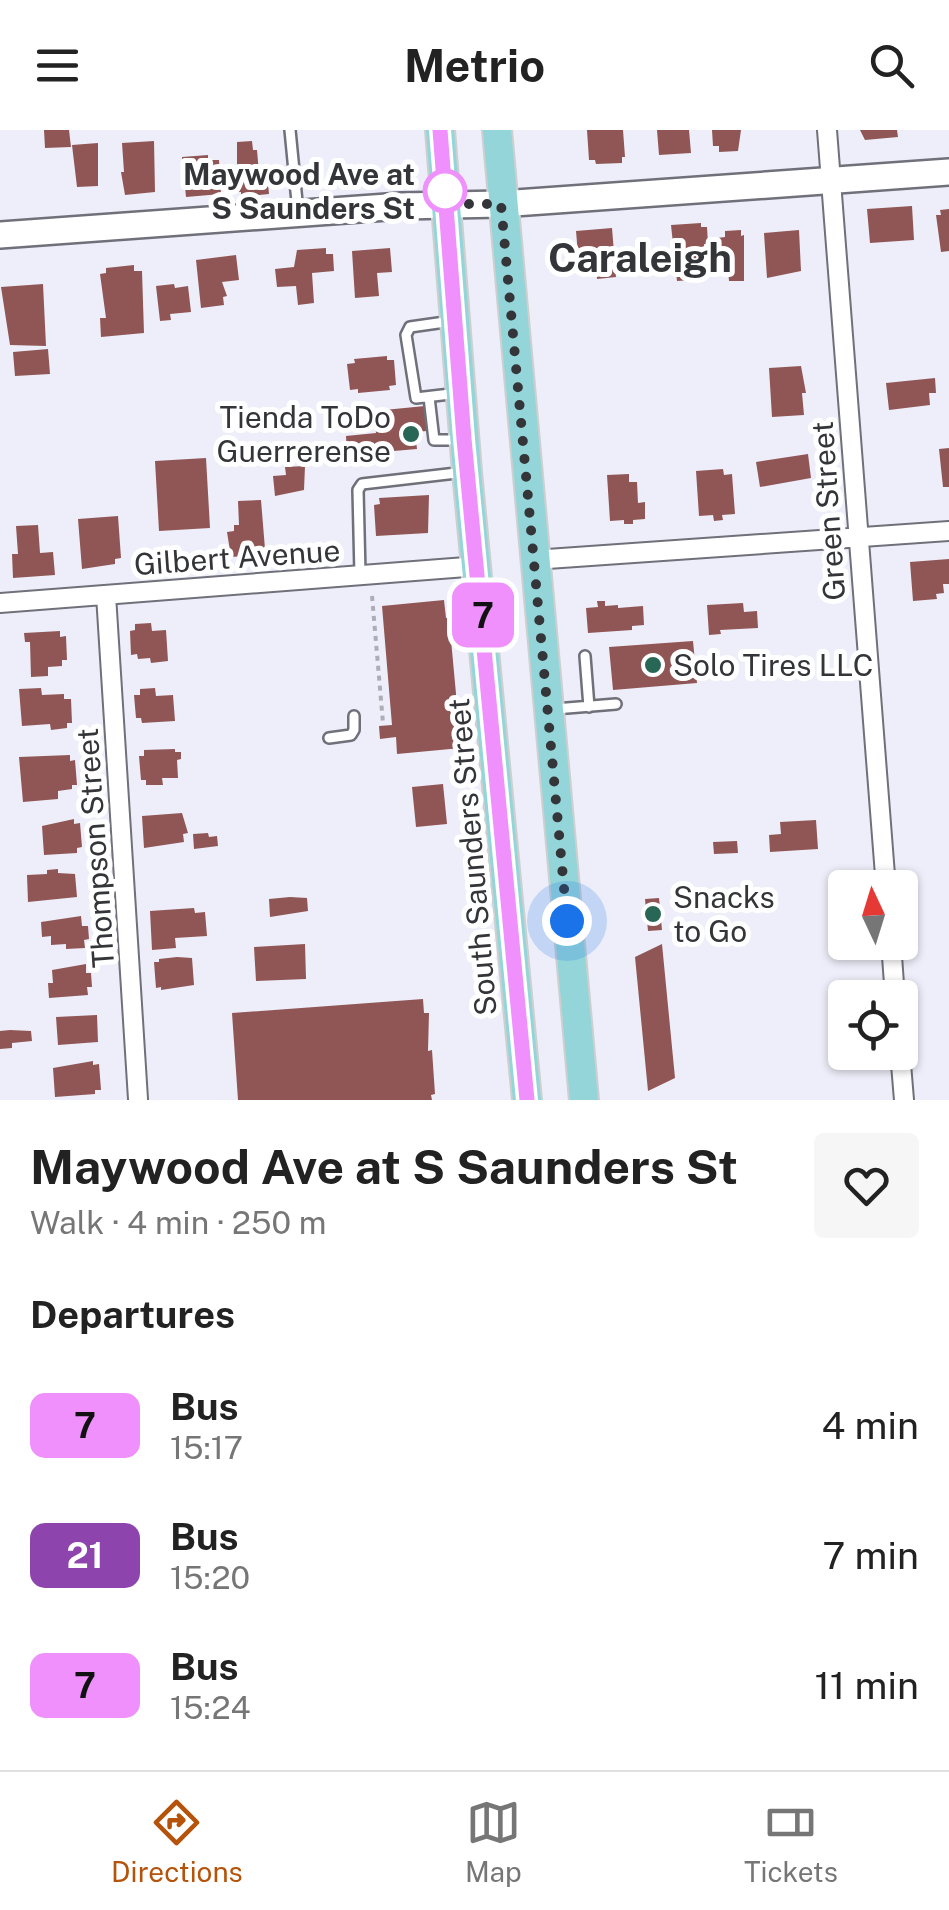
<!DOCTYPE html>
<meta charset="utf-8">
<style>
body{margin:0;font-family:"Public Sans",sans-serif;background:#f6f6f6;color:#222;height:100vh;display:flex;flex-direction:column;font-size:38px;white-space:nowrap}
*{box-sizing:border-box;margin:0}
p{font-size:32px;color:#767676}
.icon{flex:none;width:55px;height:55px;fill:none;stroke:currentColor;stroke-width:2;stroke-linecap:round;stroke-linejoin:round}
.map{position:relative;height:970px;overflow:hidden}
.side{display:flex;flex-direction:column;background:#fff;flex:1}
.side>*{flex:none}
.badge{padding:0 20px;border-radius:15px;font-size:35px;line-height:65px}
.needle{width:65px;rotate:356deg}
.tools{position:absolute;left:828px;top:740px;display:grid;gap:20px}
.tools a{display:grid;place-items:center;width:90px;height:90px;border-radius:10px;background:#fff;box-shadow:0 2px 8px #0004;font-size:50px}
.you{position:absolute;width:50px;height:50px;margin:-25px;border:8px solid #fff;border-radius:50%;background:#1a73e8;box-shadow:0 0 0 15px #1a73e833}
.map>.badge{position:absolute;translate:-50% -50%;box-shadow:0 0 0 5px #fff}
h2{padding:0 30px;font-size:38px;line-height:90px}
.round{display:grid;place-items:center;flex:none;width:105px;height:105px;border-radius:10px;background:#f6f6f6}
.headline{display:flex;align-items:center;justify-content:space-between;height:170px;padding:0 30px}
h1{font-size:48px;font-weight:700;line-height:75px}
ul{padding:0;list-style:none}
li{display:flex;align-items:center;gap:30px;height:130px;padding:0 30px}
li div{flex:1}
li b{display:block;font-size:38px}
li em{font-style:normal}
li .badge{min-width:110px;font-weight:700;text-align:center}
header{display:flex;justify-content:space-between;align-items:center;height:130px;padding:0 30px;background:#fff;font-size:45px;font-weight:700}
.tabs{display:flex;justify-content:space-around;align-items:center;height:140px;border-top:2px solid #e0e0e0;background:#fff;font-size:28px;color:#767676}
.tabs a{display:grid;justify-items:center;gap:5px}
.tabs .current{color:#b45309}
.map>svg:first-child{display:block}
.building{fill:#905655}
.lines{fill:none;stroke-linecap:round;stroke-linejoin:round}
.lane-casing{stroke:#6f7079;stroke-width:14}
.street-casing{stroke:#6f7079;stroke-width:22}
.secondary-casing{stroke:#6f7079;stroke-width:30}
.primary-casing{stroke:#cecfcf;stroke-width:32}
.path{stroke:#acadb5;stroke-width:4;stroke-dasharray:5 5;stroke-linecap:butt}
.lane{stroke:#fff;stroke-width:9}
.street{stroke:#fff;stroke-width:18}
.secondary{stroke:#fff;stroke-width:25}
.primary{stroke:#94d5d9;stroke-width:28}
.line-casing{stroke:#fff;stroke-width:22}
.line{stroke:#ef90fd;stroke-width:15}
.walk{stroke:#343539;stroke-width:10;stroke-dasharray:0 18}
.stop-dot{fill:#fff;stroke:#ef90fd;stroke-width:5}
.poi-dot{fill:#286755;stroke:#fff;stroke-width:4}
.labels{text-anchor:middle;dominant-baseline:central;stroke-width:10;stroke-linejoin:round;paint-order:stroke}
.stop-label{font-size:30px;font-weight:bold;fill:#343539;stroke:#fff;text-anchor:end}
.poi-label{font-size:30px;fill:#343539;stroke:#fff;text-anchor:start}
.street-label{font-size:30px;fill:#343539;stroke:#fff}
.district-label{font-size:40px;font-weight:bold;fill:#343539;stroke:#fff}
</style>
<header><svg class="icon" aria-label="menu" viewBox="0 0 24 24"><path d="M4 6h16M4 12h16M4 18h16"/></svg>Metrio<svg class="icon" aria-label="search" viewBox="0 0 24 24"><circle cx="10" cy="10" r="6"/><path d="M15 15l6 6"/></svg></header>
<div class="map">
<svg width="949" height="970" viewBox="0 0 949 970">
<rect width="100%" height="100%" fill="#edeef9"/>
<!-- building -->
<path class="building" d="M 44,0 L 69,0 L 71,17 L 45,18 Z
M 587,0 L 623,0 L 625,27 L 622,27 L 622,33 L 596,34 L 595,30 L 589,30 Z
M 657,0 L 689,0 L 691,23 L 659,25 Z
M 712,0 L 741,0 L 738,21 L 719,22 L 719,16 L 713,16 Z
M 860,0 L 897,0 L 898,7 L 865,10 Z
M 154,11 L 155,62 L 125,65 L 121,42 L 124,42 L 122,13 Z
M 252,11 L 253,20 L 257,20 L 259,43 L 267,43 L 269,64 L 241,67 L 241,62 L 237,62 L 237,12 Z
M 98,13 L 98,56 L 77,57 L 72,15 Z
M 208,25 L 208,30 L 219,30 L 221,64 L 186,67 L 182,27 Z
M 912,76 L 914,110 L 870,113 L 867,79 Z
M 949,79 L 949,121 L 941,122 L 936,85 L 941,85 L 940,80 Z
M 701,93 L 701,97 L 707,97 L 708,114 L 704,114 L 706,149 L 677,151 L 671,95 Z
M 612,98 L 616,147 L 597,149 L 595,123 L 578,124 L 576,101 Z
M 741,100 L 741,106 L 744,105 L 744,151 L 729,151 L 728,139 L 719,139 L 717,108 L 725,107 L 725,101 Z
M 799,100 L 801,141 L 767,148 L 764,103 Z
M 326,118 L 326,124 L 333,124 L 334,141 L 312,143 L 314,173 L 298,175 L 296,156 L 277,157 L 275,139 L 294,137 L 297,120 Z
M 390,118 L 392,142 L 377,143 L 379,166 L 355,168 L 352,121 Z
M 236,125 L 239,150 L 222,152 L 227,166 L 223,167 L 224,175 L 201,178 L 196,130 Z
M 134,135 L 134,141 L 142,141 L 144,203 L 101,207 L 100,188 L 106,188 L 100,144 L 106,143 L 106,138 Z
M 43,154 L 46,216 L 10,215 L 1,157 Z
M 174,154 L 175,158 L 188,156 L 191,182 L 170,184 L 171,190 L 160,191 L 156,156 Z
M 48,219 L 50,244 L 15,246 L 13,222 Z
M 387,226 L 387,230 L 394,230 L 396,255 L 389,256 L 390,260 L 358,263 L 358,259 L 350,260 L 347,234 L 355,233 L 354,229 Z
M 801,236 L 806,263 L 802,263 L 804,285 L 772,287 L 769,238 Z
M 935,248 L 936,263 L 929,263 L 930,275 L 889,280 L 886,253 Z
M 425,276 L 427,301 L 415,302 L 417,319 L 347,325 L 346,306 L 376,303 L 374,281 Z
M 949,318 L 949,357 L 943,357 L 939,319 Z
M 808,324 L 811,348 L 760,357 L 756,332 Z
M 206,328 L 210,398 L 159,401 L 155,331 Z
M 305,336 L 304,360 L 275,366 L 273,346 L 286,345 L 285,337 Z
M 723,339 L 724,345 L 732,344 L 735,384 L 722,385 L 723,390 L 714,391 L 713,385 L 699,386 L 696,341 Z
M 629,344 L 629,352 L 637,352 L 638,373 L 645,372 L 645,389 L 633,390 L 633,394 L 624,394 L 624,390 L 610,391 L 607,345 Z
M 429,365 L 428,403 L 376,406 L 374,375 L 380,374 L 379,368 Z
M 261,370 L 265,419 L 260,419 L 261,425 L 231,427 L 227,402 L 234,401 L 234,395 L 239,395 L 238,371 Z
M 118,386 L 121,428 L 115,429 L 115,434 L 82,439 L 78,389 Z
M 38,395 L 40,423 L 53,422 L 55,445 L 13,448 L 12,424 L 18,424 L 16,396 Z
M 949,429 L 949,454 L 943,454 L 944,463 L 936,464 L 937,469 L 913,471 L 910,432 Z
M 444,470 L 446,488 L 449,488 L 461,618 L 397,624 L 396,607 L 380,609 L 379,596 L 392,595 L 382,476 Z
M 597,471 L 605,471 L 605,476 L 618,475 L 618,478 L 643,476 L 644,495 L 632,496 L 632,500 L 588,503 L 586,478 L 598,477 Z
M 743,473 L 744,482 L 757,481 L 758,498 L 720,500 L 721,504 L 709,505 L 707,475 Z
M 151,493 L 152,501 L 166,500 L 168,531 L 151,533 L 150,528 L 138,529 L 137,524 L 131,525 L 130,501 L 135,500 L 135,494 Z
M 60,501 L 60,507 L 66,506 L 67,530 L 62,530 L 62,536 L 48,537 L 48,546 L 31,547 L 30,512 L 25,512 L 24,503 Z
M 693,511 L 697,553 L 613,560 L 609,517 Z
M 41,558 L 42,565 L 64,564 L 64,569 L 71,569 L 72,593 L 67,593 L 67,598 L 51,600 L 50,594 L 22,596 L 19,559 Z
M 155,558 L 156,566 L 173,565 L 175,591 L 142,593 L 141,588 L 136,588 L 134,565 L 140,565 L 140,559 Z
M 175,619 L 175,622 L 181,622 L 181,629 L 177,630 L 178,648 L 162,648 L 163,655 L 146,655 L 146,650 L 141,650 L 139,626 L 144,626 L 144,620 Z
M 70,625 L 70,631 L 75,630 L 77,655 L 72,655 L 72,659 L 58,661 L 58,669 L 23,672 L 19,627 Z
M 443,654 L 447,694 L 416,697 L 412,657 Z
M 182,683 L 188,703 L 183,704 L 184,712 L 144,718 L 142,686 Z
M 74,689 L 74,694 L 80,693 L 82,717 L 77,718 L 77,723 L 44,725 L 42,696 Z
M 816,690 L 818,719 L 770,722 L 769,705 L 781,704 L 780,692 Z
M 208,703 L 209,707 L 217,706 L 218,716 L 194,719 L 193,704 Z
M 737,711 L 738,723 L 714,724 L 713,712 Z
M 58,739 L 58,743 L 75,744 L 77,767 L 28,772 L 27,745 L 47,744 L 47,740 Z
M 290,767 L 307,768 L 308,781 L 270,787 L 269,769 Z
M 659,768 L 662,800 L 648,801 L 645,769 Z
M 194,778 L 195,783 L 205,782 L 207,806 L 175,808 L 176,818 L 152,820 L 150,781 Z
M 81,786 L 82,796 L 88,796 L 89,809 L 84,810 L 85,818 L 66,819 L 66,814 L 51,815 L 51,806 L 42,807 L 41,792 Z
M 305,814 L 306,849 L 256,851 L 254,817 Z
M 662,814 L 675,948 L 648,961 L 635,827 Z
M 177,827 L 192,828 L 194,855 L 161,860 L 161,857 L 156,858 L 154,832 L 159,832 L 159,829 Z
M 86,834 L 86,843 L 91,843 L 92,857 L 87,857 L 88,865 L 49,868 L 48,853 L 53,853 L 52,840 Z
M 423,869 L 424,883 L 429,883 L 428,921 L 432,920 L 435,964 L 431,965 L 432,970 L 238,970 L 232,883 Z
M 97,885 L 98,912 L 58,915 L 56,887 Z
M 10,900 L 31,901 L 32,911 L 12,913 L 12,918 L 0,919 L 0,901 Z
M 93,931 L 93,935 L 99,934 L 101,960 L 95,960 L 95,964 L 55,967 L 53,938 Z"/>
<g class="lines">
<defs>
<path id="lane" d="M 290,0 L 298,82
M 452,191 L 410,197 L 406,205 L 416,268 L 459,263
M 429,267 L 434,310 L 461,310
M 360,444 L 358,360 L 362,354 L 465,342
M 585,526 L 589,577
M 555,579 L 616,574
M 329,608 L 351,605 L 354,600 L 354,586"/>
<path id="street" d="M 827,0 L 886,758
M 533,430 L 949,401
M 106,465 L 138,969
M 0,473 L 479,436
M 891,812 L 895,868
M 900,922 L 904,970"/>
<path id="secondary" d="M 0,105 L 401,76 L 501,74 L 949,42"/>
<path id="primary" d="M 440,0 L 467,342 L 527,970
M 497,0 L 584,970"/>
</defs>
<!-- lane casing -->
<use href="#lane" class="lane-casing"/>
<!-- street casing -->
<use href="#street" class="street-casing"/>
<!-- secondary casing -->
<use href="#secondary" class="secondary-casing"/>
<!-- primary casing -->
<use href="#primary" class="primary-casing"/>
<!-- path -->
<path class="path" d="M 372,466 L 383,593"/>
<!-- lane -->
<use href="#lane" class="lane"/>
<!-- street -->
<use href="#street" class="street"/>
<!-- secondary -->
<use href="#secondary" class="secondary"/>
<!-- primary -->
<use href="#primary" class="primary"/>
</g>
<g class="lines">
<defs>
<path id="line" d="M 440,0 L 464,309 L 527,970"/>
</defs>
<!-- line casing -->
<use href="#line" class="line-casing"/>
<!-- line -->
<use href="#line" class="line"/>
<!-- walk -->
<path class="walk" d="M 445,61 L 446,74 L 501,74 L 567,791"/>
</g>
<!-- markers -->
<circle class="stop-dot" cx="445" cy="61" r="20"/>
<g class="poi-dot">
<circle cx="411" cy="304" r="10"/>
<circle cx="653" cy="535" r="10"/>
<circle cx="653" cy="784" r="10"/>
</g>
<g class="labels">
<!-- stop labels -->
<g class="stop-label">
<text x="415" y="44">Maywood Ave at<tspan x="415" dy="34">S Saunders St</tspan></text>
</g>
<!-- poi labels -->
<g class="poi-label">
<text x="391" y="287" text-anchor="end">Tienda ToDo<tspan x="391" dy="34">Guerrerense</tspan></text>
<text x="673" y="535">Solo Tires LLC</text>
<text x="673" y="767">Snacks<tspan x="673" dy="34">to Go</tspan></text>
</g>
<!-- street labels -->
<g class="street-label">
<text transform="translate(828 381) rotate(-94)">Green Street</text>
<text transform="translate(237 427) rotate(-4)">Gilbert Avenue</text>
<text transform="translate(95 718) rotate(-94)">Thompson Street</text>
<text transform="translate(472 727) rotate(-95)">South Saunders Street</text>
</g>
<!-- district labels -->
<g class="district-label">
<text x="640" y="127">Caraleigh</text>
</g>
</g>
</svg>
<div class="tools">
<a><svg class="needle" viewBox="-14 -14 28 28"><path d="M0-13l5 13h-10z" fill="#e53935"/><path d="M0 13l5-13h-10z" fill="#767676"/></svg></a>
<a><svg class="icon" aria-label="locate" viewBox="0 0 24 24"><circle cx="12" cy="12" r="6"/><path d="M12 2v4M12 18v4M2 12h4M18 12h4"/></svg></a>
</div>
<div class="you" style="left:567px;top:791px"></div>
<b class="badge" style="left:483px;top:485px;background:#ef90fd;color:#111">7</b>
</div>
<section class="side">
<div class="headline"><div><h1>Maywood Ave at S Saunders St</h1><p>Walk · 4 min · 250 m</p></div><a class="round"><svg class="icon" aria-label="heart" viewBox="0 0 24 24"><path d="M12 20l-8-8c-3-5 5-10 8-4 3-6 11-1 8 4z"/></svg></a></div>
<h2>Departures</h2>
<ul>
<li><span class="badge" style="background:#ef90fd;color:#111">7</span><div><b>Bus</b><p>15:17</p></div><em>4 min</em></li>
<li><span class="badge" style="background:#8e44ad;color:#fff">21</span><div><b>Bus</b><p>15:20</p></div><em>7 min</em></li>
<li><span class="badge" style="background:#ef90fd;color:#111">7</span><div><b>Bus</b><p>15:24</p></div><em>11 min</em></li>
</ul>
</section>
<nav class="tabs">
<a class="current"><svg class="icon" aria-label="directions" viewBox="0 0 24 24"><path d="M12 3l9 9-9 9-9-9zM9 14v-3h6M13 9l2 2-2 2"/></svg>Directions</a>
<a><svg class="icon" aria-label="map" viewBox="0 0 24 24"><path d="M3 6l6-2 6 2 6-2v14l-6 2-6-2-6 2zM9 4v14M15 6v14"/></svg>Map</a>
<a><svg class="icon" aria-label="tickets" viewBox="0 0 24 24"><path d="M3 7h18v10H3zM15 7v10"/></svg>Tickets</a>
</nav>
